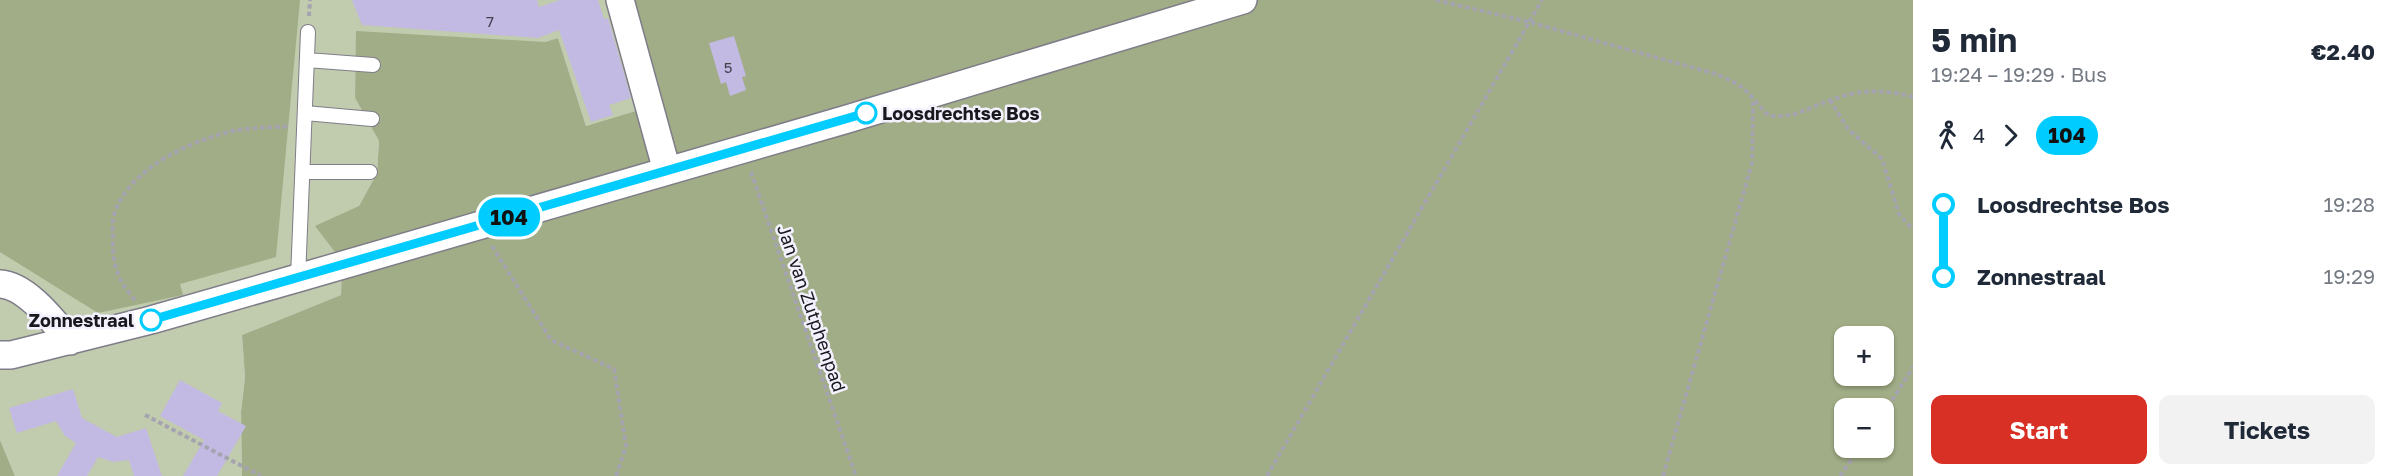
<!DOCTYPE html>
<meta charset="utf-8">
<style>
body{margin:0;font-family:"Golos Text",sans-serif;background:#f2f2f3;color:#1f2937;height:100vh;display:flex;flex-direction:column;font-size:22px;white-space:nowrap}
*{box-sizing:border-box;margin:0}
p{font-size:20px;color:#747a83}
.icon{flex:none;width:33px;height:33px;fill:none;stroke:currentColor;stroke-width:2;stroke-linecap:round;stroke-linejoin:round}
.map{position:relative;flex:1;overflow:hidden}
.drawer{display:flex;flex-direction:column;background:#fff;width:480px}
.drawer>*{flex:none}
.badge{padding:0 12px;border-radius:20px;font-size:21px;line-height:39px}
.tools{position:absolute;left:1834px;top:326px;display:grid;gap:12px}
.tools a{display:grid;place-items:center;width:60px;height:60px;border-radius:12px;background:#fff;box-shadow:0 2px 4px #0004;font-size:30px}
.map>.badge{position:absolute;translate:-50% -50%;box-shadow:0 0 0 3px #fff}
.legs{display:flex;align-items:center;gap:9px;height:66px;padding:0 18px;font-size:20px}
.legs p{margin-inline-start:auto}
.overview{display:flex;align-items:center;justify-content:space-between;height:102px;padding:0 18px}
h1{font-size:33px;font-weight:700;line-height:45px}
.cta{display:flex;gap:12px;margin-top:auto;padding:12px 18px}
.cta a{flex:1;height:69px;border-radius:12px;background:#d93025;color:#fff;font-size:24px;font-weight:700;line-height:69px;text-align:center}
.cta a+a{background:#f2f2f3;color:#1f2937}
ul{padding:0 18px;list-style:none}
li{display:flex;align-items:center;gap:21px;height:72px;font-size:22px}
li i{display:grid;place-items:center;width:9px;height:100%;margin:0 8px;background:currentColor}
li i::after{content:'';width:15px;height:15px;margin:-8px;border:4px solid;border-radius:50%;background:#fff}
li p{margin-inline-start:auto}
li:first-child i{background:linear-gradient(#0000 50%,currentColor 0)}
li:last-child i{background:linear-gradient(currentColor 50%,#0000 0)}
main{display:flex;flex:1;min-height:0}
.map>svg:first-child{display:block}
.green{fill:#c1cbad}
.forest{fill:#a0ad86;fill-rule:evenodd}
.building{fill:#c3bae3}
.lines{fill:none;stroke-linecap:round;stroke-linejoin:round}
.lane-casing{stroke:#7f7d89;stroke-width:16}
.street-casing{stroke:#7f7d89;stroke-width:30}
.path{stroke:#a5a3af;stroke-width:4;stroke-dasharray:4.5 3;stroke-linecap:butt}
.lane{stroke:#fff;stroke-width:14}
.street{stroke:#fff;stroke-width:27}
.line-1-casing{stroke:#fff;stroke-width:14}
.line-1{stroke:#0cf;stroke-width:9}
.stop-1-dot{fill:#fff;stroke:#0cf;stroke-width:3}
.labels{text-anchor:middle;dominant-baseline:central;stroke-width:5;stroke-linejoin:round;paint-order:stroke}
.number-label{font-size:15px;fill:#44404e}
.stop-label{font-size:18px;font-weight:bold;fill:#19181d;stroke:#f4f1ff;text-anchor:start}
.street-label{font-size:18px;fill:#19181d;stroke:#f4f1ff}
</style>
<main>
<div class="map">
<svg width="1913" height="476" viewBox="0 0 1913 476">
<rect width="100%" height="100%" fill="#e6e3f2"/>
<!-- green -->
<path class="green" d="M 0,0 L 607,0 L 615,16 L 642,109 L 586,126 L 558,38 L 545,42 L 356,62 L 355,98 L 379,141 L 377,173 L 359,206 L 342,261 L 341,295 L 242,335 L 245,377 L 241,412 L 242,476 L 15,476 L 0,440 Z"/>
<!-- forest -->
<path class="forest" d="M 0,0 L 300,0 L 276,257 L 180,284 L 183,295 L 98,313 L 0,252 Z
M 607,0 L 1913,0 L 1913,476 L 242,476 L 241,412 L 245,377 L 242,335 L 341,295 L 342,261 L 315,226 L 359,206 L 377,173 L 379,141 L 355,98 L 356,31 L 545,42 L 558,38 L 586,126 L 642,109 L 615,16 ZM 1845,336 L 1884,336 L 1884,375 L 1845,375 ZM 1845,408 L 1884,408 L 1884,447 L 1845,447 Z
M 0,440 L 15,476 L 0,476 Z"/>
<!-- building -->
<path class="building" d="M 352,0 L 537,0 L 539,7 L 560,0 L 598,0 L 604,19 L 608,18 L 631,98 L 609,105 L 613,115 L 591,122 L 559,30 L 538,38 L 362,25 Z
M 734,36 L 746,76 L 742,77 L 746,90 L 730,96 L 726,82 L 721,84 L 709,43 Z
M 180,380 L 222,403 L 218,411 L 246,426 L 217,476 L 183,476 L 204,440 L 160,416 Z
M 73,389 L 82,418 L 117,437 L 146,428 L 162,476 L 134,476 L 129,460 L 113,462 L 98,457 L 87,476 L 57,476 L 76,443 L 65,436 L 56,421 L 17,433 L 9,408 Z"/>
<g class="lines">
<defs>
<path id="lane" d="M 307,60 L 373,65
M 305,113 L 372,119
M 303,172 L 370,172
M 298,278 L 308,32"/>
<path id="street" d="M 620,0 L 667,171
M 0,284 C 26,285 54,322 70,341
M 0,355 L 11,355 L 151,320 L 298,278 L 844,120 L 1243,0"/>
</defs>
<!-- lane casing -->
<use href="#lane" class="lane-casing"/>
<!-- street casing -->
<use href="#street" class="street-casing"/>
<!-- path -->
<path class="path" d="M 1436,0 L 1529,22 L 1716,74 C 1727,79 1738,83 1746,91 C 1754,98 1760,108 1769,116 C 1801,117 1803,109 1831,100 C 1860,89 1883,89 1913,97
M 309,16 L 310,0
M 1830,100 L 1848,129 L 1882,159 L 1899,214 L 1913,230
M 751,172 L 856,476
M 492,246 L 551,340 L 614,369 L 626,446 L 616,476
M 135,300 C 117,280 112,263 113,237 C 113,231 112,224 113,219 C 123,170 195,138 238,130 C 255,127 272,128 289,126
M 1884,413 L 1913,367
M 145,415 L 261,476
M 1267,476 L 1542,0
M 1663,476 L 1752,163 L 1753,102
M 1840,476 L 1860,447"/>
<!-- lane -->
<use href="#lane" class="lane"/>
<!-- street -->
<use href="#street" class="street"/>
</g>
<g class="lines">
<defs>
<path id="line-1" d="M 151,320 L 866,113"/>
</defs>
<!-- line-1 casing -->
<use href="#line-1" class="line-1-casing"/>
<!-- line-1 -->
<use href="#line-1" class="line-1"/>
</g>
<!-- markers -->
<g class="stop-1-dot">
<circle cx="866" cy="113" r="10"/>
<circle cx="151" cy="320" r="10"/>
</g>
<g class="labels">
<!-- number labels -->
<g class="number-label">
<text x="490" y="21">7</text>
<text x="728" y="67">5</text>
</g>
<!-- stop labels -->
<g class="stop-label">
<text x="882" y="113">Loosdrechtse Bos</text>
<text x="134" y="320" text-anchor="end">Zonnestraal</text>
</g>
<!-- street labels -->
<g class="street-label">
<text transform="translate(812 308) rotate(71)">Jan van Zutphenpad</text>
</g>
</g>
</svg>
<div class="tools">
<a>+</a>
<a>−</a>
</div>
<b class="badge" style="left:509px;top:217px;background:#0cf;color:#111">104</b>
</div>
<section class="drawer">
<div class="overview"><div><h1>5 min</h1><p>19:24 – 19:29 · Bus</p></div><b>€2.40</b></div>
<div class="legs"><svg class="icon" aria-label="walk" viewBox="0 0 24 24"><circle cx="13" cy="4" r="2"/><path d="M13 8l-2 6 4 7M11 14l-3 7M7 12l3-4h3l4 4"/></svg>4<svg class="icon" aria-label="forward" viewBox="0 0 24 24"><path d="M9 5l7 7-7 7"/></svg><b class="badge" style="background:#0cf;color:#111">104</b></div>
<ul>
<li><i style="color:#0cf"></i><b>Loosdrechtse Bos</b><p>19:28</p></li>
<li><i style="color:#0cf"></i><b>Zonnestraal</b><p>19:29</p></li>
</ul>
<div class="cta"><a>Start</a><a>Tickets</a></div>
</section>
</main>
